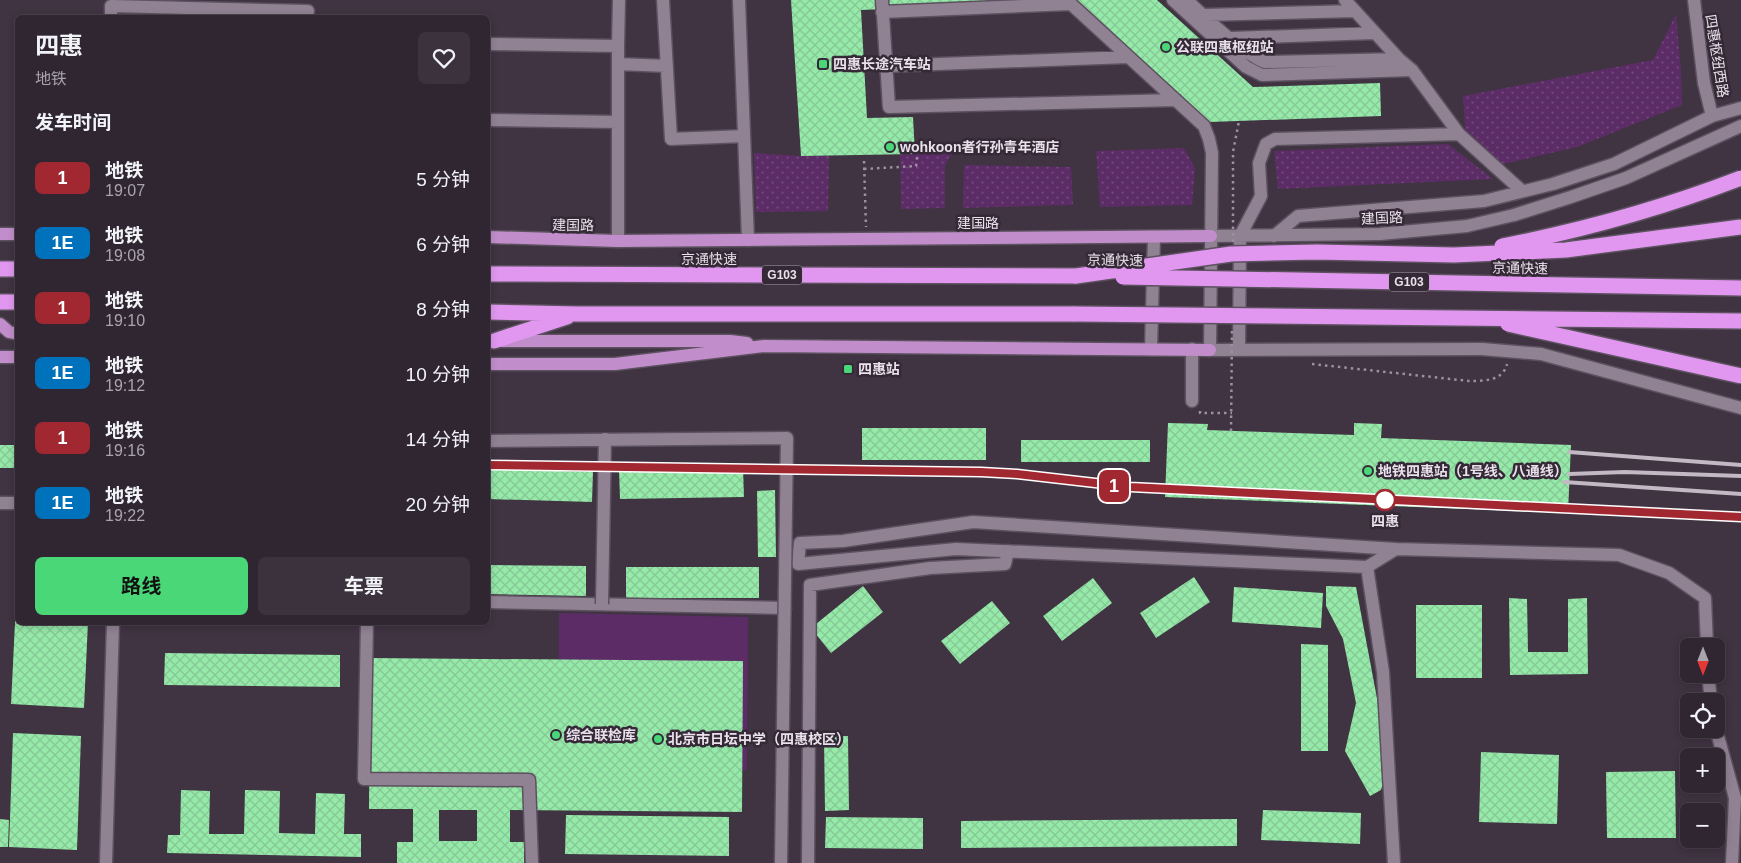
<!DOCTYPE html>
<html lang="zh">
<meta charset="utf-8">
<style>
body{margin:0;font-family:Helvetica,"Noto Sans SC",sans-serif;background:#3c323e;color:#f1f3f6;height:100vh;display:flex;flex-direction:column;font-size:19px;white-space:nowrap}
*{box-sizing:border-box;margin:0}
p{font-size:16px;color:#a8a5ac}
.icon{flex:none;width:28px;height:28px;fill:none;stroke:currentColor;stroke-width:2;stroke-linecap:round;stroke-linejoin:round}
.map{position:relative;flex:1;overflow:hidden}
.panel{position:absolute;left:15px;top:15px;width:475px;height:610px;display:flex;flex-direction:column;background:#302632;border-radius:8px;box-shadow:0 2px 8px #0003,0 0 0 1px #4b434d}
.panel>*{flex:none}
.badge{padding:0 10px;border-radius:8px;font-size:18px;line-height:32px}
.needle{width:32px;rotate:180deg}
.fabs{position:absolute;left:1680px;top:638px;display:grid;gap:10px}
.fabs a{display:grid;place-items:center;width:45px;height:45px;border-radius:8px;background:#302632;box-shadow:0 2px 8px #0003,0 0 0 1px #4b434d;font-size:25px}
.map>.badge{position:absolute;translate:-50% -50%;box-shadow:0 0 0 2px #fff}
h2{padding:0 20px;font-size:19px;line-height:45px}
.round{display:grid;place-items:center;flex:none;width:52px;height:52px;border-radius:8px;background:#3c323e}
.overview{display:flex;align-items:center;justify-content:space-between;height:85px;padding:0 20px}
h1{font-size:24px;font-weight:700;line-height:38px}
.primary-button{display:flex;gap:10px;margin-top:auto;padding:10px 20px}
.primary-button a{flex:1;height:58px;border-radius:8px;background:#49d778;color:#111;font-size:20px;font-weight:700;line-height:58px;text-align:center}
.primary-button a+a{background:#3c323e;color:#f1f3f6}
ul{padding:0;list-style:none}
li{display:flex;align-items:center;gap:15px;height:65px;padding:0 20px}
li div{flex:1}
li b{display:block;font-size:19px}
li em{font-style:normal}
li .badge{min-width:55px;font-weight:700;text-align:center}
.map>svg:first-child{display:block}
.grass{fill:#5c2c66}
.garden{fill:url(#garden-dots)}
.building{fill:url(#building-cross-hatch);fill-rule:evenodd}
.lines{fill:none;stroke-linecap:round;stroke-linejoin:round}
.minor-casing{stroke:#5c515f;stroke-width:15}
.major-casing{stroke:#5c515f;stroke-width:15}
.highway-casing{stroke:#5c515f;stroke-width:18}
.path{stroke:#9c919e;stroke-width:2.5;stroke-dasharray:2.5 4;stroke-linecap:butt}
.minor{stroke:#908193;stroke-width:12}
.major{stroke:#c18ecb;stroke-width:12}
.highway{stroke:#e197f0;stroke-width:15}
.rail{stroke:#c2b9c4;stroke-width:4}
.minor-bridge-casing{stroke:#5c515f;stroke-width:15;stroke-linecap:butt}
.highway-bridge-casing{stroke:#5c515f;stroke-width:18;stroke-linecap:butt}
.path-bridge{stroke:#9c919e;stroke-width:2.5;stroke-dasharray:2.5 4;stroke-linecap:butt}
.minor-bridge{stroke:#908193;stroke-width:12}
.highway-bridge{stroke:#e197f0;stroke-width:15}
.line-casing{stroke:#fff;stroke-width:11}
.line{stroke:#a12830;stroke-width:8}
.poi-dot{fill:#49d778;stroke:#352938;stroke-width:2}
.stop-dot{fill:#fff;stroke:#a12830;stroke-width:2.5}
.labels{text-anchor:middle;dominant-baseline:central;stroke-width:5;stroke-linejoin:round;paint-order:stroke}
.shield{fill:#352938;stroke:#b2a9b5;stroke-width:1}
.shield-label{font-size:12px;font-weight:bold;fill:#e8e0ea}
.poi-label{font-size:14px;font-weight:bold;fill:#e8e0ea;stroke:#352938;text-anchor:start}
.street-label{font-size:14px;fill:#e8e0ea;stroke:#352938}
.stop-label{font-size:14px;font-weight:bold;fill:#e8e0ea;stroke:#352938}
</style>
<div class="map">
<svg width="1741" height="863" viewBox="0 0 1741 863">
<defs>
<pattern id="garden-dots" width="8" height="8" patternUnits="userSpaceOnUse" patternTransform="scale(1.25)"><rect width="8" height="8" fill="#5c2c66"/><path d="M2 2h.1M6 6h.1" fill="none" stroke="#734a7c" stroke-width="1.8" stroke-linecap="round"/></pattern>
<pattern id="building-cross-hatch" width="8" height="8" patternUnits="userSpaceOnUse" patternTransform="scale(1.25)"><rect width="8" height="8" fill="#95e9a9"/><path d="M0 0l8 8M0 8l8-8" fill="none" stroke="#85c895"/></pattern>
</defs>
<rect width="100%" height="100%" fill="#403342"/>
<!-- grass -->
<path class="grass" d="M 559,613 L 748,617 L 747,770 L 558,766 Z"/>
<!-- garden -->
<path class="garden" d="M 1676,14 L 1681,71 L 1682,105 L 1577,147 L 1503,164 L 1465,129 L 1463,96 L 1653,60 Z
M 1448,144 L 1493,179 L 1278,189 L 1274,151 Z
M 1184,148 L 1195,168 L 1192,205 L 1100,207 L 1096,151 Z
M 953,152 L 945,165 L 945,208 L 901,209 L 900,155 Z
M 754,153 L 801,156 L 829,156 L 828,211 L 756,212 Z
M 964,165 L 1071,167 L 1073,205 L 963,208 Z"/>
<!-- building -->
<path class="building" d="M 791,0 L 1053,0 L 1053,2 L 861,10 L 867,118 L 913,117 L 915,154 L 801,156 Z
M 1069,0 L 1157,0 L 1253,87 L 1380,83 L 1381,116 L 1210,122 Z
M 1168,423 L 1208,424 L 1207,430 L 1354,435 L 1354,423 L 1382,424 L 1381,438 L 1571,445 L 1568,513 L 1165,497 Z
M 862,428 L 986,428 L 986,460 L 862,460 Z
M 1021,440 L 1150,440 L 1150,462 L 1021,462 Z
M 0,445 L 18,445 L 18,468 L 0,468 Z
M 743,468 L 744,497 L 620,499 L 619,469 Z
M 488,469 L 593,472 L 592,502 L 488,499 Z
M 775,490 L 776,557 L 758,557 L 757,491 Z
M 488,565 L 586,566 L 586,596 L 488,594 Z
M 626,567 L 759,567 L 759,598 L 626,598 Z
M 1194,577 L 1210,602 L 1156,638 L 1140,613 Z
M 1093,578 L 1112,603 L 1062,641 L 1043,616 Z
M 863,586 L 883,612 L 831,653 L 811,628 Z
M 1326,586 L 1356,587 L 1379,709 L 1383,783 L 1381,790 L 1370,796 L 1345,751 L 1356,703 L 1343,639 L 1326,606 Z
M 1234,587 L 1323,593 L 1321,628 L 1232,622 Z
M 1509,598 L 1527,599 L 1528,652 L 1568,652 L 1568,599 L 1587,598 L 1588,674 L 1510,675 Z
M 992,601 L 1010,623 L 960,664 L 941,641 Z
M 16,603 L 18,603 L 18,622 L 88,622 L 84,708 L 11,704 Z
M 1416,605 L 1482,605 L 1482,678 L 1416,678 Z
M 333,622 L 358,622 L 358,626 L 333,626 Z
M 1301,644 L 1328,645 L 1328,751 L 1301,751 Z
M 165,653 L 340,655 L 340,687 L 164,685 Z
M 370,658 L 743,661 L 742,812 L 510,810 L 510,842 L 524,842 L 524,863 L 397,863 L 397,842 L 413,842 L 413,809 L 369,809 ZM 439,810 L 477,810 L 477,841 L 439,841 Z
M 13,733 L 81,736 L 77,850 L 9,847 Z
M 824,736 L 848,736 L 849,810 L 825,811 Z
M 1481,752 L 1559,755 L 1557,824 L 1479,822 Z
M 1675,771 L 1676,838 L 1607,838 L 1606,772 Z
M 181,790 L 210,791 L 209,834 L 244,834 L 245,790 L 280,791 L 279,833 L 315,834 L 316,793 L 345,794 L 344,834 L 361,834 L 361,857 L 167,853 L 168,835 L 180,835 Z
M 1263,810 L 1361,813 L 1360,844 L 1261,840 Z
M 566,815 L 729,817 L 729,856 L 565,854 Z
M 826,817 L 923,818 L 923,849 L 825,848 Z
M 0,819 L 9,820 L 8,847 L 0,847 Z
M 1237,819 L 1237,846 L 961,848 L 961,821 Z"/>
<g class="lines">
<defs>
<path id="minor" d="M 663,0 L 671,139 L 744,136
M 739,0 L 748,240
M 882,0 L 889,107 L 1176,100
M 1173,0 L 1246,67 L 1262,75 L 1412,70
M 1187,0 C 1203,16 1245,55 1265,62 L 1399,59
M 1345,0 L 1399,59 L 1412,70 L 1459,134
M 1694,0 L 1704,83 L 1712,116
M 882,12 L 1071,4 L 1204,126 L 1209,139 L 1212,153 L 1210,350 L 1482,349
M 1204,15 L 1355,11
M 111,18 L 111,6 L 308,11
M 1231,38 L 1375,33
M 488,44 L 618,46 L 618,241
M 618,46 L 619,0
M 618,64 L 667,66
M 886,66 L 1128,57
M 488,120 L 618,122
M 1514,215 L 1571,197 L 1626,178 L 1741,126
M 1211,236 L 1380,234 L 1467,226
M 1274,236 L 1298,216 L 1484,201 L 1553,184 L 1614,164 L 1712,116 L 1741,108
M 1151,349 L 1154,237
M 1239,349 L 1240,236 L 1261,196 L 1259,163 L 1266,144 L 1275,139 L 1459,134 L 1522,191
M 1541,354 L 1741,408
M 1192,401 L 1192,349
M 0,503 L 18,503
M 1396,549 L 1367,567 L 956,549 L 798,564 L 800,543 L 843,541 L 973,522 L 1396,549 L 1619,555 L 1669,573 L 1705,598 L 1707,646
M 1367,567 L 1383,672 L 1394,863
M 488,602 L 785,608
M 367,622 L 364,779 L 529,780 L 532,863
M 1708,674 L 1711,701
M 1716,729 L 1735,798 L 1732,863
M 106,863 L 113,622
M 808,863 L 810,585 L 930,568 L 1005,564 L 1008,551"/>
<path id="major" d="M 0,234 L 18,234
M 488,237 L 618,241 L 1211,236
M 0,324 L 9,332 L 18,334
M 502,341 L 730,341 L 747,343
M 0,357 L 18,357
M 488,364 L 615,364 L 764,346 L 1210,350"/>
<path id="highway" d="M 0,269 L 18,269
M 488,274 L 1076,276
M 0,302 L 18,302
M 488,312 L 578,314 L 1075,314
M 494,341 L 567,317"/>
</defs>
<!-- minor casing -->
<use href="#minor" class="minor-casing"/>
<!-- major casing -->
<use href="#major" class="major-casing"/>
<!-- highway casing -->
<use href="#highway" class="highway-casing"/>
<!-- path -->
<path class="path" d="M 864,161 L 866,227
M 864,169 L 916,166 L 918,151 L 932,147 L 1054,142 L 1057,148
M 1312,364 L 1469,381 C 1484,381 1503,381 1507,364
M 1200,411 L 1200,413 L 1232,413"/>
<!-- minor -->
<use href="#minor" class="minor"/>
<!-- major -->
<use href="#major" class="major"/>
<!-- highway -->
<use href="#highway" class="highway"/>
<!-- rail -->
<path class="rail" d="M 1569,452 L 1741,465
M 1569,474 L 1625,472 L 1741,476
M 1564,482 L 1741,494
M 1568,509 L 1741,517"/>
<defs>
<path id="minor-bridge" d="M 1467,226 L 1514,215
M 1482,349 L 1541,354
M 488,441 L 787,438 L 781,863
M 602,604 L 605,439"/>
<path id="highway-bridge" d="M 1502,246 C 1584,230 1663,208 1741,178
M 1076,276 L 1231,254 L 1317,252 L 1454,255 L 1566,250 L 1741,227
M 1123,277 L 1741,288
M 1075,314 L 1741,321
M 1508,324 L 1741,376"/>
</defs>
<!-- minor-bridge casing -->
<use href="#minor-bridge" class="minor-bridge-casing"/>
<!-- highway-bridge casing -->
<use href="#highway-bridge" class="highway-bridge-casing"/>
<!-- path-bridge -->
<path class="path-bridge" d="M 1233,242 L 1233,152 L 1239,121
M 1231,431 L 1232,330"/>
<!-- minor-bridge -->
<use href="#minor-bridge" class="minor-bridge"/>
<!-- highway-bridge -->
<use href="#highway-bridge" class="highway-bridge"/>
</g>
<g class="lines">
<defs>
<path id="line" d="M 488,465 L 981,472 L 1017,474 L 1130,487 L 1741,517"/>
</defs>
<!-- line casing -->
<use href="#line" class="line-casing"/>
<!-- line -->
<use href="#line" class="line"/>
</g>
<!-- markers -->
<g class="poi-dot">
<circle cx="1166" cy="47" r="5"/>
<rect x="818" y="59" width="10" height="10" rx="2.5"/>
<circle cx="890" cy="147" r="5"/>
<rect x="843" y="364" width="10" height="10" rx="2.5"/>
<circle cx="1368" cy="471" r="5"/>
<circle cx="556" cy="735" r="5"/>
<circle cx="658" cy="739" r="5"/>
</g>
<circle class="stop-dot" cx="1385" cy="500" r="10"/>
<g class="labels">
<!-- shield labels -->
<g class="shield">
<rect x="762" y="265.5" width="40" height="19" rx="4"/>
<rect x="1389" y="272.5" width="40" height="19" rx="4"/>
</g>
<g class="shield-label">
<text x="782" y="275">G103</text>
<text x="1409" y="282">G103</text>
</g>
<!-- poi labels -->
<g class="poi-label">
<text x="1176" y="47">公联四惠枢纽站</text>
<text x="833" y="64">四惠长途汽车站</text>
<text x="900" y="147">wohkoon者行孙青年酒店</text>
<text x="858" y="369">四惠站</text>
<text x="1378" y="471">地铁四惠站（1号线、八通线）</text>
<text x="566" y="735">综合联检库</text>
<text x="668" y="739">北京市日坛中学（四惠校区）</text>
</g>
<!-- street labels -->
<g class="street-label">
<text transform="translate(1717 56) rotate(81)">四惠枢纽西路</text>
<text transform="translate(1382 218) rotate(-3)">建国路</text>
<text x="978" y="223">建国路</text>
<text transform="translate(573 225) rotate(1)">建国路</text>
<text x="709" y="259">京通快速</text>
<text transform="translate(1115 260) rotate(1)">京通快速</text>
<text transform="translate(1520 268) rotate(1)">京通快速</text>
</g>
<!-- stop labels -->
<g class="stop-label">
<text x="1385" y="521">四惠</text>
</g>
</g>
</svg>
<div class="fabs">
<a><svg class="needle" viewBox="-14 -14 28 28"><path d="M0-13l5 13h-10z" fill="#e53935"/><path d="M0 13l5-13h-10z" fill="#a8a5ac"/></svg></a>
<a><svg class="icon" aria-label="locate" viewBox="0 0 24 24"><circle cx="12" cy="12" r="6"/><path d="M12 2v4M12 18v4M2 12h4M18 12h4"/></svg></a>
<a>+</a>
<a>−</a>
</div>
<b class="badge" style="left:1114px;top:486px;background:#a12830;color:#fff">1</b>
<section class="panel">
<div class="overview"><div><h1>四惠</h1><p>地铁</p></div><a class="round"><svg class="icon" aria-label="heart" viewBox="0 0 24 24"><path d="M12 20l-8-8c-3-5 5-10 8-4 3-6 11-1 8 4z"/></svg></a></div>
<h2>发车时间</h2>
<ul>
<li><span class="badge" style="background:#a12830;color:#fff">1</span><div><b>地铁</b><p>19:07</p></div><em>5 分钟</em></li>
<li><span class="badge" style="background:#0072bc;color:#fff">1E</span><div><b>地铁</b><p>19:08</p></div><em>6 分钟</em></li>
<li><span class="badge" style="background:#a12830;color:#fff">1</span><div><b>地铁</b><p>19:10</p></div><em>8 分钟</em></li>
<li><span class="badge" style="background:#0072bc;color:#fff">1E</span><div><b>地铁</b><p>19:12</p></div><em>10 分钟</em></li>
<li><span class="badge" style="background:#a12830;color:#fff">1</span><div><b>地铁</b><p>19:16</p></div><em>14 分钟</em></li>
<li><span class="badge" style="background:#0072bc;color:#fff">1E</span><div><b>地铁</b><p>19:22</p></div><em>20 分钟</em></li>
</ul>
<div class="primary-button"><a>路线</a><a>车票</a></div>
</section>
</div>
